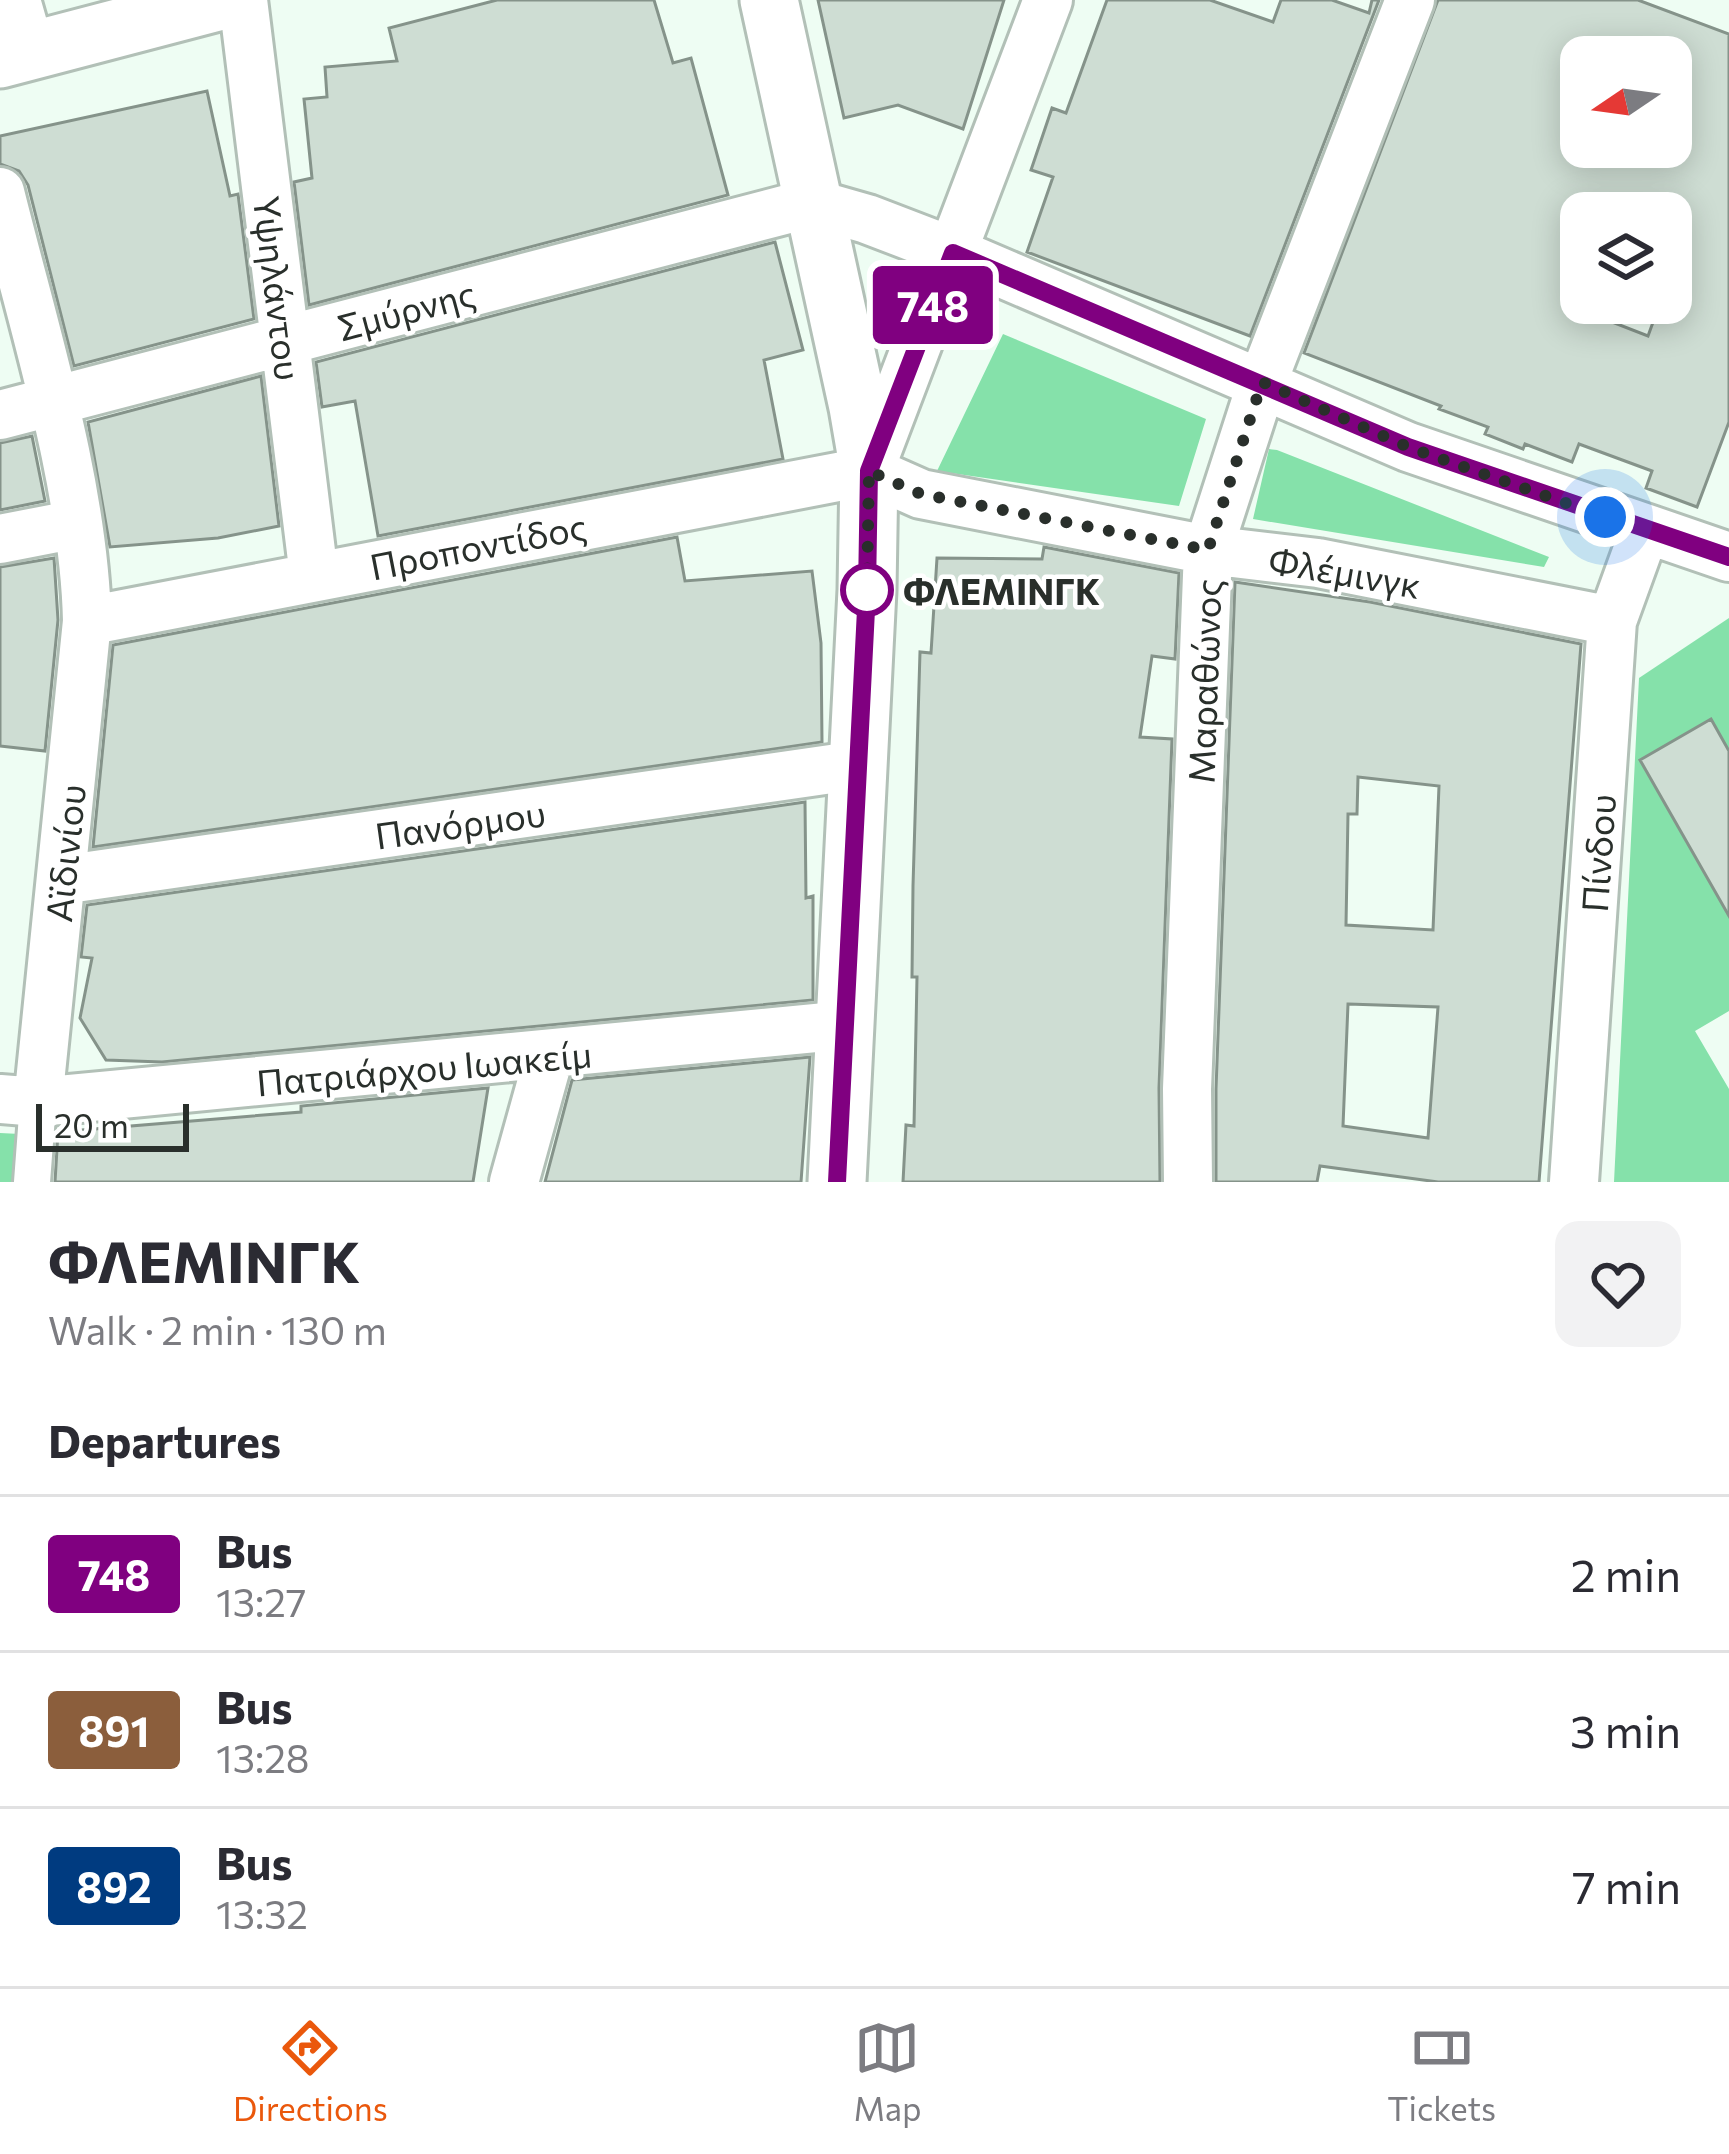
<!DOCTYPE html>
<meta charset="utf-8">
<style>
body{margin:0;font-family:Commissioner,sans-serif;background:#f2f2f3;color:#2b2b33;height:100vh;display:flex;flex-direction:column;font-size:45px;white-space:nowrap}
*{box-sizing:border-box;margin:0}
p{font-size:39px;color:#7c7c81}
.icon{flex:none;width:66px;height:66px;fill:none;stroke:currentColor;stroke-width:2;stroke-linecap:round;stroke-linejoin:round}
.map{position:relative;height:1182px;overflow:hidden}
.drawer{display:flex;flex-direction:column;background:#fff;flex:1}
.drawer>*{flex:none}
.badge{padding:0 24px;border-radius:9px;font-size:42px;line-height:78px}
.needle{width:78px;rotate:257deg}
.fabs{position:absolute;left:1560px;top:36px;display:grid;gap:24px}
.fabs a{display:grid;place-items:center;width:132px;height:132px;border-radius:24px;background:#fff;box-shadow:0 6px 30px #0003;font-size:60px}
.scale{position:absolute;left:36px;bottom:30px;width:153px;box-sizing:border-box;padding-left:12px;border:6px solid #292f2b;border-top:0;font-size:33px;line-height:42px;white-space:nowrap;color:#292f2b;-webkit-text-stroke:9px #fff;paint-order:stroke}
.you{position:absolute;width:60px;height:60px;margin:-30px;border:9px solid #fff;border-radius:50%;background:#1a73e8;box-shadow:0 0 0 18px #1a73e833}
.map>.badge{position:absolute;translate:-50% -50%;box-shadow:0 0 0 6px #fff}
h2{padding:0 48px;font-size:45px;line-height:108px}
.round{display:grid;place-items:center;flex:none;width:126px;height:126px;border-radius:24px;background:#f2f2f3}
.summary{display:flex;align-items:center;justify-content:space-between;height:204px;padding:0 48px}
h1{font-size:57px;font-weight:700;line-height:90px}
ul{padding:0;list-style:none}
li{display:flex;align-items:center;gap:36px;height:156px;padding:0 48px;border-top:3px solid #e1e1e2}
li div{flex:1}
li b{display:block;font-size:45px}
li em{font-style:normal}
li .badge{min-width:132px;font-weight:700;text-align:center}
.tab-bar{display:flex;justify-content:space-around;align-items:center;height:168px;border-top:3px solid #e1e1e2;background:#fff;font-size:33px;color:#7c7c81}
.tab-bar a{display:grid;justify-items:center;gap:6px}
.tab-bar .current{color:#ea580c}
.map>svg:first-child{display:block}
.green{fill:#85e1aa}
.building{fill:#ceddd3;stroke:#85938a;stroke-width:3;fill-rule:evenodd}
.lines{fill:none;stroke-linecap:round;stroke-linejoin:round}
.pedestrian-casing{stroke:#b2c0b7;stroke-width:42}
.minor-casing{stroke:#b2c0b7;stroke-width:54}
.tertiary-casing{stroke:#b2c0b7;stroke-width:63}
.pedestrian{stroke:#fff;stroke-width:36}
.minor{stroke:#fff;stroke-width:48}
.tertiary{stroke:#fff;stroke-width:57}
.line-casing{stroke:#fff;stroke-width:27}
.line{stroke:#800080;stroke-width:18}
.walk{stroke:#292f2b;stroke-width:12;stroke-dasharray:0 21.6}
.stop-dot{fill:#fff;stroke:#800080;stroke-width:6}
.labels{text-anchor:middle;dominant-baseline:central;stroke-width:9;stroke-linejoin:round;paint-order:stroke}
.street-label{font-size:36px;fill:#292f2b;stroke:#fff}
.stop-label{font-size:36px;font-weight:bold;fill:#292f2b;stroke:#fff;text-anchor:start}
</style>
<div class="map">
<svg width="1729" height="1182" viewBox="0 0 1729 1182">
<rect width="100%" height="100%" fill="#eefdf3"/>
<!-- green -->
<path class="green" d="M 1003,334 L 1206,419 L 1179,506 L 937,471 Z
M 1269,449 L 1277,450 L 1549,557 L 1544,567 L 1253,519 Z
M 1729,618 L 1729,1011 L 1695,1031 L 1729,1089 L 1729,1182 L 1614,1182 L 1639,678 Z
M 0,1133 L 20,1134 L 17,1182 L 0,1182 Z"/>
<!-- building -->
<path class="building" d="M 497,0 L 654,0 L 673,63 L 691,58 L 728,195 L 309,305 L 294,182 L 312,178 L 304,99 L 327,97 L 325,67 L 397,61 L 389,28 Z
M 818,0 L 1004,0 L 963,129 L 898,105 L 844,118 Z
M 1107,0 L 1210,0 L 1273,22 L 1281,0 L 1332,0 L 1369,13 L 1372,0 L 1379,0 L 1250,336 L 1027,252 L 1053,177 L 1031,170 L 1052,108 L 1066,113 Z
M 1438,0 L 1638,0 L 1729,34 L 1729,422 L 1697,507 L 1646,488 L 1652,471 L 1579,444 L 1572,462 L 1525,444 L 1523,449 L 1485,434 L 1488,427 L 1439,409 L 1441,406 L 1304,353 ZM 1581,57 L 1671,57 L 1671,147 L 1581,147 ZM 1581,213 L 1671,213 L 1671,303 L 1660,303 L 1648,336 L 1581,310 Z
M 207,91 L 230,196 L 238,194 L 254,319 L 74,366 L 28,185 L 19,171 L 0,164 L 0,136 Z
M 775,242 L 803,350 L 764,360 L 783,459 L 378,536 L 355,401 L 322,407 L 316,362 Z
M 261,376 L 279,526 L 218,538 L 110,547 L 88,422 Z
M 32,436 L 45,501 L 0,510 L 0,443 Z
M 677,537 L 685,581 L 812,571 L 821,643 L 822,742 L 93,847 L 113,645 Z
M 1044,547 L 1179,573 L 1175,659 L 1152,656 L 1140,737 L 1172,739 L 1159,1088 L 1160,1182 L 903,1182 L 906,1125 L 914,1126 L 917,977 L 912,977 L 913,886 L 920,652 L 931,653 L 937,558 L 1042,559 Z
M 54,558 L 58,620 L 45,751 L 0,746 L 0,567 Z
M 1235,582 L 1370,602 L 1581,644 L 1539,1182 L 1438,1182 L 1320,1166 L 1317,1182 L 1216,1182 L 1216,1089 ZM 1358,777 L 1439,786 L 1433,930 L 1346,925 L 1348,814 L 1357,814 ZM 1348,1004 L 1438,1007 L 1428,1138 L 1343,1126 Z
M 1711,719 L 1729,751 L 1729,916 L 1640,760 Z
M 805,802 L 806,898 L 813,896 L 813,1000 L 162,1062 L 106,1060 L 80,1018 L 92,958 L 81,957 L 87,905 Z
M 810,1057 L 801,1182 L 545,1182 L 572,1080 Z
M 488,1088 L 473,1182 L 55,1182 L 58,1132 L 301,1112 L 301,1106 Z"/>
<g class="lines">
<defs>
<path id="pedestrian" d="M 32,1182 L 38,1102"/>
<path id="minor" d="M 16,0 L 30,49
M 243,0 L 314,576
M 0,192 C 33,326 84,484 87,621 L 38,1102
M 0,415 L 811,203 L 867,219 L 953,252 L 1408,447 L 1729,557
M 869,471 L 921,494 L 1208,550 L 1318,563 L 1612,621
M 869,471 L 1048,0
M 0,539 L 77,524
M 87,621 L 869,471
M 61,880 L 859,765
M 0,1099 L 38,1102 L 847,1025
M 514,1182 L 549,1056
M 1188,1182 L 1187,1089 L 1208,550 L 1262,383 L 1410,0
M 1574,1182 L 1612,621 L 1645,530"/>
<path id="tertiary" d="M 769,0 L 858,407 L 869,471 L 867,590 L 837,1182
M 0,59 L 225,0"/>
</defs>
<!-- pedestrian casing -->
<use href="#pedestrian" class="pedestrian-casing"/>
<!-- minor casing -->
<use href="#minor" class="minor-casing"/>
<!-- tertiary casing -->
<use href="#tertiary" class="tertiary-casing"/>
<!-- pedestrian -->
<use href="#pedestrian" class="pedestrian"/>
<!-- minor -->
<use href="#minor" class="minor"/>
<!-- tertiary -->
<use href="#tertiary" class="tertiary"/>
</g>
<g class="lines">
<defs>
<path id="line" d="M 837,1182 L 867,590 L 869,471 L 953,253 L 1408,447 L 1729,557"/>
</defs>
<!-- line casing -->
<use href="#line" class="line-casing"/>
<!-- line -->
<use href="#line" class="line"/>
<!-- walk -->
<path class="walk" d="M 867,590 L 869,471 L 921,494 L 1208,550 L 1262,382 L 1408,447 L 1605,517"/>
</g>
<!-- markers -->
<circle class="stop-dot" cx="867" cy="590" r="24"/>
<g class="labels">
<!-- street labels -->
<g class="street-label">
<text transform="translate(279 288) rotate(83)">Υψηλάντου</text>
<text transform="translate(406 309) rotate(-15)">Σμύρνης</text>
<text transform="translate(478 545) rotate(-11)">Προποντίδος</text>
<text transform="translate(1345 571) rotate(10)">Φλέμινγκ</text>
<text transform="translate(1203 681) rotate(-88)">Μαραθώνος</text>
<text transform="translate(460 823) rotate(-8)">Πανόρμου</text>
<text transform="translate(64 853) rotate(-84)">Αϊδινίου</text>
<text transform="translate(1597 853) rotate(-86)">Πίνδου</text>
<text transform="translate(424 1067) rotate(-5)">Πατριάρχου Ιωακείμ</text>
</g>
<!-- stop labels -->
<g class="stop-label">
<text x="903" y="590">ΦΛΕΜΙΝΓΚ</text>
</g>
</g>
</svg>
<div class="fabs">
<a><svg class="needle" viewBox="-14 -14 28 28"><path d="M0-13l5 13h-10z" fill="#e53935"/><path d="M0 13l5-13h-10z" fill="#7c7c81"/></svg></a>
<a><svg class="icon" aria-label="layers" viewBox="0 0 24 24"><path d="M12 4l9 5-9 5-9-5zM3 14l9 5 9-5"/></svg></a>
</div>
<div class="scale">20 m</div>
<div class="you" style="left:1605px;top:517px"></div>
<b class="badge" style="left:933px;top:305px;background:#800080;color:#fff">748</b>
</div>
<section class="drawer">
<div class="summary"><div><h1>ΦΛΕΜΙΝΓΚ</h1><p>Walk · 2 min · 130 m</p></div><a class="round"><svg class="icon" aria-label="heart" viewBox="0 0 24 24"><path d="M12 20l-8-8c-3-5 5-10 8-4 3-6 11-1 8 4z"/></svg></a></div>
<h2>Departures</h2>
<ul>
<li><span class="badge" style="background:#800080;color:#fff">748</span><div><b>Bus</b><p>13:27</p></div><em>2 min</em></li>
<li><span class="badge" style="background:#8b5e3c;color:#fff">891</span><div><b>Bus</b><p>13:28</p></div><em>3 min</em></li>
<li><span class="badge" style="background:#003b80;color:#fff">892</span><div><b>Bus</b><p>13:32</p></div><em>7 min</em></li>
</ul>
</section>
<nav class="tab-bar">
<a class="current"><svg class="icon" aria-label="directions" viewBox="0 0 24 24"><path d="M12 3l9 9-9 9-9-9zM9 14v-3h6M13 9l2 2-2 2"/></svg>Directions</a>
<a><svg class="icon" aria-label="map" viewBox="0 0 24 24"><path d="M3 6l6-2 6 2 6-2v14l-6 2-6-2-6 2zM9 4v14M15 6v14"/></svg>Map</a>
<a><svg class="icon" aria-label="tickets" viewBox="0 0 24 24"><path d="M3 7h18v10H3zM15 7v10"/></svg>Tickets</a>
</nav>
